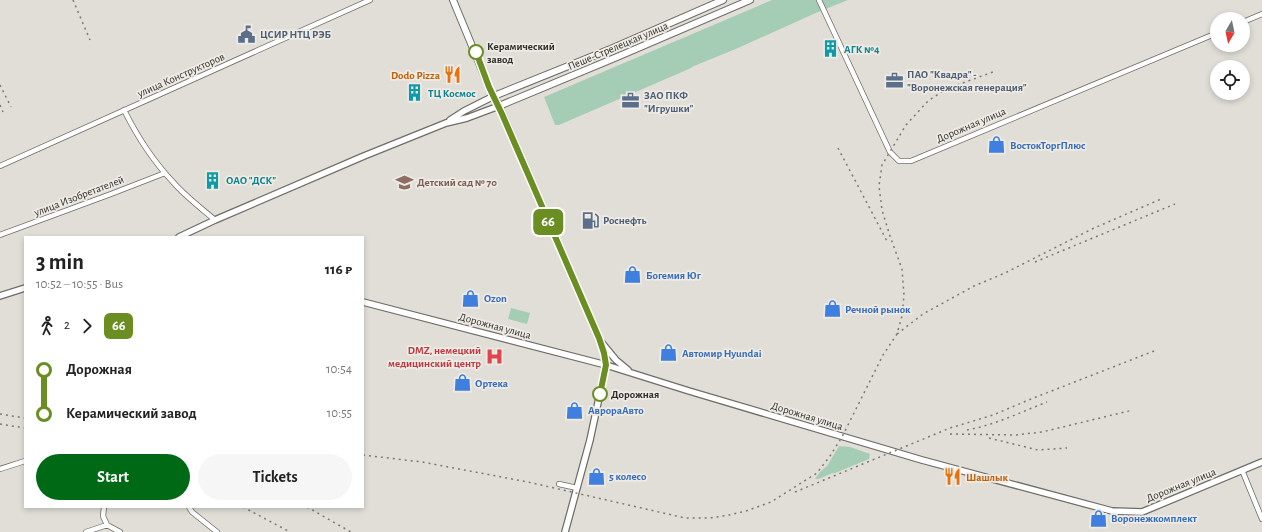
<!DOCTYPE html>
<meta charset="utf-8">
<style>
body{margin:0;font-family:"Alegreya Sans",sans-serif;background:#f6f6f6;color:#222;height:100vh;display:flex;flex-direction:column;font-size:15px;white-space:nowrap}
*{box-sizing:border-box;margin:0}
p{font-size:13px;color:#767676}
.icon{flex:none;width:22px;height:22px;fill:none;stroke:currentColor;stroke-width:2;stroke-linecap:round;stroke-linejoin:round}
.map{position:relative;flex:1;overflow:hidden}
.panel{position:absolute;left:24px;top:236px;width:340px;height:272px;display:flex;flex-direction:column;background:#fff;border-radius:0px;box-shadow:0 2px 6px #0003}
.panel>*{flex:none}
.badge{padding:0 8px;border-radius:6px;font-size:14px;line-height:26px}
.needle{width:26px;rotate:189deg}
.controls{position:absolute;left:1210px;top:12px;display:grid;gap:8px}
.controls a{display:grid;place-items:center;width:40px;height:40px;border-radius:50%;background:#fff;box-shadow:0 2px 6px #0003;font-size:20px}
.map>.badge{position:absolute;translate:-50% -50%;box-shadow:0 0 0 2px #fff}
.legs{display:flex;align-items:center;gap:6px;height:44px;padding:0 12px;font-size:13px}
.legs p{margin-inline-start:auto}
.summary{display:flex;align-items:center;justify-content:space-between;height:68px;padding:0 12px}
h1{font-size:22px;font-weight:600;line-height:30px}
.button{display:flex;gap:8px;margin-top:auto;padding:8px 12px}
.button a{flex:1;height:46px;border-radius:24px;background:#006916;color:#fff;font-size:16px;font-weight:600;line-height:46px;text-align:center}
.button a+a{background:#f6f6f6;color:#222}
ul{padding:0 12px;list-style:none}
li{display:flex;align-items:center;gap:14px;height:44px;font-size:15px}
li i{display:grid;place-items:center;width:6px;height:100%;margin:0 5px;background:currentColor}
li i::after{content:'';width:10px;height:10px;margin:-5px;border:3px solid;border-radius:50%;background:#fff}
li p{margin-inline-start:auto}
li:first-child i{background:linear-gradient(#0000 50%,currentColor 0)}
li:last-child i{background:linear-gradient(currentColor 50%,#0000 0)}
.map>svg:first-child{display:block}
.green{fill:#a5cdb5}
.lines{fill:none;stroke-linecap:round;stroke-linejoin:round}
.minor-casing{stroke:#6f6d68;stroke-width:6}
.tertiary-casing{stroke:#6f6d68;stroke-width:8}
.secondary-casing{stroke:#6f6d68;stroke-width:8}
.minor{stroke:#fff;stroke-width:4.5}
.tertiary{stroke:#fff;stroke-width:5.5}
.secondary{stroke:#fff;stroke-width:6}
.rail{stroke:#7a7875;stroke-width:1.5;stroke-dasharray:2 4;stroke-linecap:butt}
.line-1-casing{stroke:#fff;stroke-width:9}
.line-1{stroke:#6b8e23;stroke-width:6}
.stop-1-dot{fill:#fff;stroke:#6b8e23;stroke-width:2}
.labels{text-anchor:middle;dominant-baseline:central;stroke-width:3.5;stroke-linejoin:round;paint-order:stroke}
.service-label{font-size:11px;font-weight:bold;fill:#4e5e75;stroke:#eeebe5;text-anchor:start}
.stop-label{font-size:11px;font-weight:bold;fill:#2f2e2c;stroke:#eeebe5;text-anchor:start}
.street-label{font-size:11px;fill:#2f2e2c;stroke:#eeebe5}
.culture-label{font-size:11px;font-weight:bold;fill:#0d838f;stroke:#eeebe5;text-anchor:start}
.food-label{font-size:11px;font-weight:bold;fill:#c56008;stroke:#eeebe5;text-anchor:end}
.shop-label{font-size:11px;font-weight:bold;fill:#366cbe;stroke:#eeebe5;text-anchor:start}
.education-label{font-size:11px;font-weight:bold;fill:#785e54;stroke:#eeebe5;text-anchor:start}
.health-label{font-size:11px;font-weight:bold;fill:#be3a42;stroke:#eeebe5;text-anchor:end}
</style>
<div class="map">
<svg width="1262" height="532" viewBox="0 0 1262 532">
<rect width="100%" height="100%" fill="#e1ded8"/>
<!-- green -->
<path class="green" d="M 772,0 L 848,0 L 818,12 L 738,48 L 694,66 L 689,69 L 559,125 L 555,125 L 544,97 Z
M 511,308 L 530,313 L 527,324 L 508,319 Z
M 839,446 L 850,447 L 870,454 L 869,459 L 835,473 C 828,473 824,479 815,479 L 820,472 L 827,466 Z"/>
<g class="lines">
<defs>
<path id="minor" d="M 819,0 L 890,152 L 899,161 L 911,161 L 1217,33
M 1243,22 L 1262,14
M 124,110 C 137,136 153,161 173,182 C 185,196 201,208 215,220
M 0,166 L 370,0
M 0,235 L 111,194 L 165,173
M 0,469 L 25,461
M 1242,470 L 1262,519
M 559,484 L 577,488
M 104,507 L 103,516 L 107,525
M 189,507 L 192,512 L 217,532
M 107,525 L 120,532
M 86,532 L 107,525"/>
<path id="tertiary" d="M 450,120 L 464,111 L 494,96
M 179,237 L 215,220 L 364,156 L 446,123 L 467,118 L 499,106 L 599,338 L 604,353 L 606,365 L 590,440 L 565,532
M 0,296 L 25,288
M 363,302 L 606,365 L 689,391 L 922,460 L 1112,511 L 1142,512 L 1262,462
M 602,343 L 616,360 L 628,370"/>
<path id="secondary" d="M 453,0 L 489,87 L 499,106 L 617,57 L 750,0
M 494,96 L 613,48 L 723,0"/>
</defs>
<!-- minor casing -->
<use href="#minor" class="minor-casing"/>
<!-- tertiary casing -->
<use href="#tertiary" class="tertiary-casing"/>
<!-- secondary casing -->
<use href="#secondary" class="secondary-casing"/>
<!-- minor -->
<use href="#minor" class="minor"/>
<!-- tertiary -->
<use href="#tertiary" class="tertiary"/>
<!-- secondary -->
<use href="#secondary" class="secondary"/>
<!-- rail -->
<path class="rail" d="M 73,0 L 90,40
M 0,85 L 11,107
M 0,105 L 3,112
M 838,148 L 888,243
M 1035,262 L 1175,204
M 897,334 L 923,314 L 974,286 L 1005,273 L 1092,229 L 1161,199
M 0,414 L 25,418
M 0,424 L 25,428
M 967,430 C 995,425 1021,412 1047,402
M 950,434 L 1015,435 L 1042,432 L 1133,410
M 989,438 L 1038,450 L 1067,448
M 363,455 L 422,462 L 528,482 L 685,518 L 710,518 L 729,515 L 746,511 L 771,502 L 817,473 L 830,456 L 842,437 L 883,355 L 897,334 L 902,316 L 904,295 L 902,269 L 890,236 L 882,210 L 879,186 L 882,165 L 906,125 L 928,101 L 946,89 L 993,72
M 795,492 L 950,428 L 993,415 L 1031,399 L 1154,351
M 243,507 L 290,532
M 307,507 L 351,532"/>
</g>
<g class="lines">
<defs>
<path id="line-1" d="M 476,52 L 489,87 L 502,114 L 599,338 L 604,353 L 606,365 L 600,394"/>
</defs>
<!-- line-1 casing -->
<use href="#line-1" class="line-1-casing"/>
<!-- line-1 -->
<use href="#line-1" class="line-1"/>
</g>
<!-- icons -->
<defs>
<symbol id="civic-bare" viewBox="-9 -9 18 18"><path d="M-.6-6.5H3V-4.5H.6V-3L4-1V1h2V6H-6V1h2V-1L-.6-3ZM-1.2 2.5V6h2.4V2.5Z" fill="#5c6f8a" stroke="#eeebe5" stroke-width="2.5" paint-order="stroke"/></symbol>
<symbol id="building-bare" viewBox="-9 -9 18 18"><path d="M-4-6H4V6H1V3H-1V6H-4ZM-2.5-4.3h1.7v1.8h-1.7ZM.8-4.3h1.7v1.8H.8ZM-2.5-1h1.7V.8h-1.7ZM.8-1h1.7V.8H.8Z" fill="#0f9aa8" stroke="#eeebe5" stroke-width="2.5" paint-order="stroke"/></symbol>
<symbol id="restaurant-bare" viewBox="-9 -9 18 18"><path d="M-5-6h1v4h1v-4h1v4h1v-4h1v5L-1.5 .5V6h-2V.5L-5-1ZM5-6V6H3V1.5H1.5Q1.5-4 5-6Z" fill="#e8710a" stroke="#eeebe5" stroke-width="2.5" paint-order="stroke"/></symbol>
<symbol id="office-bare" viewBox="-9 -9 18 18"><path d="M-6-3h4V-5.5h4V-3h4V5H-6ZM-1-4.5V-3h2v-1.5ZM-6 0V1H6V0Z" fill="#5c6f8a" stroke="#eeebe5" stroke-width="2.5" paint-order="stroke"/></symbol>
<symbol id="shop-bare" viewBox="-9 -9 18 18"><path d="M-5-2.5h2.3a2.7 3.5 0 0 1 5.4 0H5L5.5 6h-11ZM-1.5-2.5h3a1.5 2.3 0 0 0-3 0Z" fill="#3f7fe0" stroke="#eeebe5" stroke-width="2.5" paint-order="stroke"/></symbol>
<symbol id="school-bare" viewBox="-9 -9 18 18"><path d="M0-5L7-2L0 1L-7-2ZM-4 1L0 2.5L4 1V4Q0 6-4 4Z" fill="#8d6e63" stroke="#eeebe5" stroke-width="2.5" paint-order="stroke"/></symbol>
<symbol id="fuel-bare" viewBox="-9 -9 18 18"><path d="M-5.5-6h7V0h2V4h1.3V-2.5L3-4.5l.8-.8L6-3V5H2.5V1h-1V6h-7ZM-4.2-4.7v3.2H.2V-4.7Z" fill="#5c6f8a" stroke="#eeebe5" stroke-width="2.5" paint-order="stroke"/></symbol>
<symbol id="hospital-bare" viewBox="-9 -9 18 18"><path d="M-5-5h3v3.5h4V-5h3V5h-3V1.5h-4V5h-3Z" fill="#e0444e" stroke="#eeebe5" stroke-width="2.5" paint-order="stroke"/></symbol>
</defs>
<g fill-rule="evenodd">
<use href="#civic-bare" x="234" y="22" width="25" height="25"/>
<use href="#building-bare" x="818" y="36" width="25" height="25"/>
<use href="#restaurant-bare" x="440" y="62" width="25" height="25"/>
<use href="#office-bare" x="882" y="68" width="25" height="25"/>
<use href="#building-bare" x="402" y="80" width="25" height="25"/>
<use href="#office-bare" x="618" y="88" width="25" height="25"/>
<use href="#shop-bare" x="984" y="132" width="25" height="25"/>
<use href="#building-bare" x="200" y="168" width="25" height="25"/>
<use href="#school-bare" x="392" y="170" width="25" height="25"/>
<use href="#fuel-bare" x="578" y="208" width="25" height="25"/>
<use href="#shop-bare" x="620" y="262" width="25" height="25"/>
<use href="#shop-bare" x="458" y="286" width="25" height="25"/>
<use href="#shop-bare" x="820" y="296" width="25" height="25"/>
<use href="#shop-bare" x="656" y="340" width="25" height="25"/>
<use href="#hospital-bare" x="482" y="344" width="25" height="25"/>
<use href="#shop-bare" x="450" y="370" width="25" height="25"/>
<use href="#shop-bare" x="562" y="398" width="25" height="25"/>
<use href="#shop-bare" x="584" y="464" width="25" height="25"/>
<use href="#restaurant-bare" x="940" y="464" width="25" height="25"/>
<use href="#shop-bare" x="1086" y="506" width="25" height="25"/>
</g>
<!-- markers -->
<g class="stop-1-dot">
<circle cx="476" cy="52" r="7"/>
<circle cx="600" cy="394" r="7"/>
</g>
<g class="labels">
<!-- service labels -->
<g class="service-label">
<text x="260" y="34">ЦСИР НТЦ РЭБ</text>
<text x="907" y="74">ПАО "Квадра" -<tspan x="907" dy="13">"Воронежская генерация"</tspan></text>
<text x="644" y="95">ЗАО ПКФ<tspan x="644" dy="13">"Игрушки"</tspan></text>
<text x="603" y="220">Роснефть</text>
</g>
<!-- stop labels -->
<g class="stop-label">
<text x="487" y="46">Керамический<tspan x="487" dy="13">завод</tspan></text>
<text x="611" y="394">Дорожная</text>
</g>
<!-- street labels -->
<g class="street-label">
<text transform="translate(618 46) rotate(-23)">Пеше-Стрелецкая улица</text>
<text transform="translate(181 75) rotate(-24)">улица Конструкторов</text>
<text transform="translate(971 125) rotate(-23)">Дорожная улица</text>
<text transform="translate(79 196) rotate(-21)">улица Изобретателей</text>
<text transform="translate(495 326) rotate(15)">Дорожная улица</text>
<text transform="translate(807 416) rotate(17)">Дорожная улица</text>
<text transform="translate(1181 485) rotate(-22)">Дорожная улица</text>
</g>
<!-- culture labels -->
<g class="culture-label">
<text x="844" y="49">АГК №4</text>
<text x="428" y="93">ТЦ Космос</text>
<text x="226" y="180">ОАО "ДСК"</text>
</g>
<!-- food labels -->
<g class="food-label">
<text x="440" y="75">Dodo Pizza</text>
<text x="966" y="477" text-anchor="start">Шашлык</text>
</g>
<!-- shop labels -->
<g class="shop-label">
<text x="1010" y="145">ВостокТоргПлюс</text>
<text x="646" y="275">Богемия Юг</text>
<text x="484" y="298">Ozon</text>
<text x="845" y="309">Речной рынок</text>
<text x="682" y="353">Автомир Hyundai</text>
<text x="475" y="383">Ортека</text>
<text x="588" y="410">АврораАвто</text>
<text x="609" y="476">5 колесо</text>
<text x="1111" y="518">Воронежкомплект</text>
</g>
<!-- education labels -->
<g class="education-label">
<text x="417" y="182">Детский сад № 70</text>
</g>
<!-- health labels -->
<g class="health-label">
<text x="481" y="350">DMZ, немецкий<tspan x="481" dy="13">медицинский центр</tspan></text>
</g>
</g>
</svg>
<div class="controls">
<a><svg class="needle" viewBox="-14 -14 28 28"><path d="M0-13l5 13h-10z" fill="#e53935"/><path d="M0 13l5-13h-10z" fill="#767676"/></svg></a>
<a><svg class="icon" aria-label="locate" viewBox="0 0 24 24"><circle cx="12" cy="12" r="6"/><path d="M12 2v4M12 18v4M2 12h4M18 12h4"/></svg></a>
</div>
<b class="badge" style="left:548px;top:222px;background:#6b8e23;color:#fff">66</b>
<section class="panel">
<div class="summary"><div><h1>3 min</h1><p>10:52 – 10:55 · Bus</p></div><b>116 ₽</b></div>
<div class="legs"><svg class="icon" aria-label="walk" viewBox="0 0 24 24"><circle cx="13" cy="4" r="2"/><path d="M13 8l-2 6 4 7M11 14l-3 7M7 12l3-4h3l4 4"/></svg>2<svg class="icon" aria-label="forward" viewBox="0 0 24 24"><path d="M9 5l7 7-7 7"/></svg><b class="badge" style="background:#6b8e23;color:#fff">66</b></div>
<ul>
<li><i style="color:#6b8e23"></i><b>Дорожная</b><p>10:54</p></li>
<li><i style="color:#6b8e23"></i><b>Керамический завод</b><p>10:55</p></li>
</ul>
<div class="button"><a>Start</a><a>Tickets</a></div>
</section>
</div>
